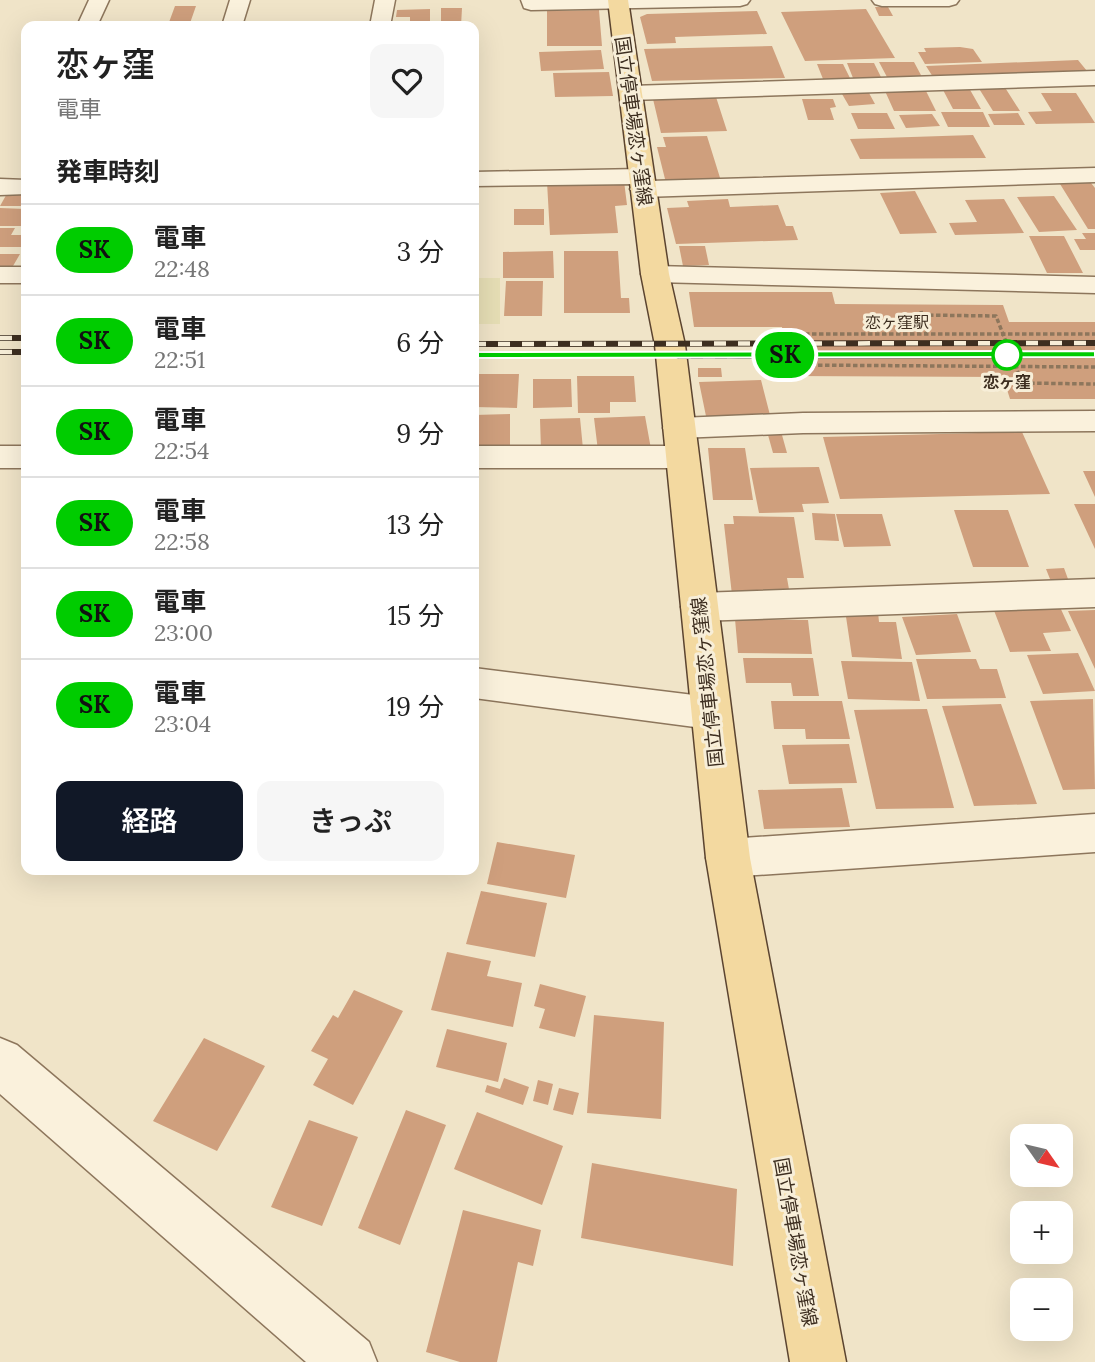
<!DOCTYPE html>
<html lang="ja">
<meta charset="utf-8">
<style>
body{margin:0;font-family:Lora,"Noto Sans JP",serif;background:#f6f6f6;color:#222;height:100vh;display:flex;flex-direction:column;font-size:26px;white-space:nowrap}
*{box-sizing:border-box;margin:0}
p{font-size:23px;color:#767676}
.icon{flex:none;width:38px;height:38px;fill:none;stroke:currentColor;stroke-width:2;stroke-linecap:round;stroke-linejoin:round}
.map{position:relative;flex:1;overflow:hidden}
.side{position:absolute;left:21px;top:21px;width:458px;height:854px;display:flex;flex-direction:column;background:#fff;border-radius:14px;box-shadow:0 7px 28px #0002}
.side>*{flex:none}
.badge{padding:0 14px;border-radius:23px;font-size:24px;line-height:46px}
.needle{width:46px;rotate:124deg}
.controls{position:absolute;left:1010px;top:1124px;display:grid;gap:14px}
.controls a{display:grid;place-items:center;width:63px;height:63px;border-radius:14px;background:#fff;box-shadow:0 7px 28px #0002;font-size:35px}
.map>.badge{position:absolute;translate:-50% -50%;box-shadow:0 0 0 4px #fff}
h2{padding:0 35px;font-size:26px;line-height:63px}
.round{display:grid;place-items:center;flex:none;width:74px;height:74px;border-radius:14px;background:#f6f6f6}
.headline{display:flex;align-items:center;justify-content:space-between;height:119px;padding:0 35px}
h1{font-size:33px;font-weight:600;line-height:52px}
.button{display:flex;gap:14px;margin-top:auto;padding:14px 35px}
.button a{flex:1;height:80px;border-radius:14px;background:#111827;color:#fff;font-size:28px;font-weight:600;line-height:80px;text-align:center}
.button a+a{background:#f6f6f6;color:#222}
ul{padding:0;list-style:none}
li{display:flex;align-items:center;gap:21px;height:91px;padding:0 35px;border-top:2px solid #e0e0e0}
li div{flex:1}
li b{display:block;font-size:26px}
li em{font-style:normal}
li .badge{min-width:77px;font-weight:700;text-align:center}
.map>svg:first-child{display:block}
.farmland{fill:#e6deb5}
.building{fill:#cf9f7d}
.lines{fill:none;stroke-linecap:round;stroke-linejoin:round}
.minor-casing{stroke:#8d765c;stroke-width:3}
.major-casing{stroke:#5b4430;stroke-width:3}
.path{stroke:#8d765c;stroke-width:3.5;stroke-dasharray:4.5 2.5;stroke-linecap:butt}
.minor{fill:#faf1dc;fill-rule:evenodd}
.major{fill:#f3d9a0;fill-rule:evenodd}
.rail-casing{stroke:#3d2e20;stroke-width:6}
.rail{stroke:#f7eed8;stroke-width:4.5;stroke-dasharray:12;stroke-linecap:butt}
.path-bridge{stroke:#8d765c;stroke-width:3.5;stroke-dasharray:4.5 2.5;stroke-linecap:butt}
.line{fill:#0c0;stroke:#fff;stroke-width:2}
.stop-dot{fill:#fff;stroke:#0c0;stroke-width:3.5}
.labels{text-anchor:middle;dominant-baseline:central;stroke-width:6;stroke-linejoin:round;paint-order:stroke}
.far-street-label{font-size:16px;fill:#3d2e20;stroke:#f7eed8}
.far-stop-label{font-size:16px;font-weight:bold;fill:#3d2e20;stroke:#f7eed8}
.street-label{font-size:19px;fill:#3d2e20;stroke:#f7eed8}
</style>
<div class="map">
<svg width="1095" height="1362" viewBox="0 0 1095 1362">
<rect width="100%" height="100%" fill="#f0e4c8"/>
<!-- farmland -->
<path class="farmland" d="M 474,278 L 500,278 L 500,324 L 474,324 Z"/>
<!-- building -->
<path class="building" d="M 175,6 L 196,6 L 189,26 L 168,25 Z
M 875,7 L 888,7 L 893,16 L 879,16 Z
M 441,8 L 462,8 L 461,26 L 441,26 Z
M 430,9 L 430,21 L 410,22 L 410,17 L 396,17 L 397,10 Z
M 866,9 L 895,58 L 805,61 L 781,12 Z
M 599,10 L 602,46 L 547,46 L 547,11 Z
M 757,11 L 767,34 L 675,37 L 676,43 L 647,44 L 640,17 L 647,14 Z
M 772,46 L 785,78 L 652,81 L 644,49 Z
M 960,47 L 973,49 L 982,62 L 925,64 L 918,52 L 926,52 L 924,48 Z
M 601,50 L 604,69 L 541,71 L 539,52 Z
M 1078,60 L 1087,71 L 933,77 L 926,66 Z
M 879,62 L 914,62 L 922,77 L 887,77 Z
M 847,63 L 874,63 L 881,77 L 853,78 Z
M 817,64 L 843,64 L 850,78 L 823,79 Z
M 609,72 L 613,96 L 555,97 L 553,73 Z
M 1004,86 L 1020,111 L 993,111 L 978,87 Z
M 942,88 L 969,88 L 981,109 L 953,109 Z
M 885,91 L 926,91 L 936,111 L 894,111 Z
M 869,93 L 875,104 L 849,106 L 842,94 Z
M 1041,93 L 1076,93 L 1095,123 L 1036,124 L 1028,112 L 1052,111 Z
M 716,97 L 727,131 L 661,133 L 653,99 Z
M 802,99 L 833,99 L 836,107 L 830,108 L 834,120 L 808,120 Z
M 941,112 L 983,112 L 990,127 L 948,127 Z
M 851,113 L 887,113 L 895,129 L 858,129 Z
M 1018,113 L 1025,125 L 994,125 L 988,114 Z
M 932,114 L 940,126 L 906,128 L 899,115 Z
M 973,135 L 986,158 L 860,159 L 850,139 Z
M 707,136 L 721,181 L 666,183 L 657,147 L 666,147 L 663,137 Z
M 624,181 L 627,205 L 615,206 L 618,233 L 550,235 L 547,182 Z
M 1091,183 L 1095,188 L 1095,229 L 1088,229 L 1060,184 Z
M 9,190 L 26,191 L 26,206 L 0,206 Z
M 915,191 L 937,233 L 900,234 L 880,193 Z
M 1054,196 L 1077,230 L 1039,232 L 1017,197 Z
M 728,199 L 730,207 L 778,205 L 786,226 L 793,226 L 798,240 L 676,244 L 667,208 L 689,207 L 687,201 Z
M 1004,199 L 1024,233 L 955,235 L 949,223 L 977,222 L 965,200 Z
M 0,208 L 26,209 L 26,226 L 0,226 Z
M 514,209 L 544,209 L 544,225 L 514,225 Z
M 0,228 L 15,228 L 11,235 L 26,235 L 24,247 L 0,247 Z
M 1082,233 L 1095,233 L 1095,250 L 1080,250 L 1074,239 L 1086,239 Z
M 1029,236 L 1064,236 L 1083,273 L 1047,273 Z
M 679,246 L 705,246 L 709,265 L 683,266 Z
M 553,251 L 554,278 L 503,278 L 503,252 Z
M 564,251 L 618,251 L 621,298 L 629,298 L 630,313 L 564,313 Z
M 0,254 L 20,254 L 13,266 L 0,266 Z
M 506,281 L 543,281 L 542,316 L 504,316 Z
M 689,292 L 832,292 L 835,304 L 1003,305 L 1009,322 L 1095,322 L 1095,399 L 1010,399 L 1003,377 L 789,376 L 782,327 L 694,327 Z
M 698,368 L 721,368 L 722,377 L 698,377 Z
M 474,374 L 519,374 L 517,408 L 474,407 Z
M 577,376 L 634,376 L 636,402 L 610,402 L 610,413 L 578,413 Z
M 533,379 L 571,379 L 572,407 L 533,408 Z
M 761,380 L 771,419 L 707,421 L 699,382 Z
M 510,414 L 510,447 L 474,448 L 474,415 Z
M 645,416 L 651,449 L 598,451 L 594,418 Z
M 580,418 L 583,449 L 541,450 L 540,419 Z
M 1022,432 L 1050,494 L 840,499 L 823,437 Z
M 768,435 L 782,435 L 787,453 L 773,453 Z
M 708,448 L 745,448 L 753,500 L 713,500 Z
M 819,467 L 829,503 L 802,504 L 804,512 L 759,513 L 750,468 Z
M 1083,471 L 1095,471 L 1095,497 Z
M 1074,504 L 1095,504 L 1095,549 Z
M 954,510 L 1008,510 L 1029,567 L 973,567 Z
M 812,513 L 835,514 L 839,541 L 815,540 Z
M 836,514 L 882,514 L 891,546 L 844,547 Z
M 733,516 L 794,517 L 804,578 L 787,578 L 790,595 L 732,595 L 724,524 L 734,524 Z
M 1064,568 L 1068,579 L 1050,579 L 1046,569 Z
M 1059,605 L 1071,631 L 1043,633 L 1051,651 L 1010,652 L 993,608 Z
M 845,610 L 878,612 L 879,622 L 896,622 L 902,659 L 852,657 Z
M 1095,610 L 1095,669 L 1068,611 Z
M 957,614 L 971,652 L 916,655 L 902,617 Z
M 735,619 L 808,620 L 812,654 L 738,653 Z
M 1078,653 L 1095,691 L 1043,694 L 1027,655 Z
M 743,658 L 813,658 L 819,696 L 793,696 L 791,683 L 746,683 Z
M 916,659 L 976,659 L 980,669 L 997,669 L 1006,698 L 927,699 Z
M 841,661 L 912,662 L 920,701 L 848,699 Z
M 1093,699 L 1095,789 L 1063,790 L 1030,701 Z
M 771,701 L 842,701 L 850,739 L 806,739 L 805,729 L 774,729 Z
M 1001,704 L 1037,804 L 974,806 L 942,706 Z
M 927,709 L 954,808 L 876,809 L 854,710 Z
M 849,744 L 857,783 L 789,784 L 782,745 Z
M 842,788 L 850,827 L 764,829 L 758,790 Z
M 497,842 L 575,855 L 566,898 L 487,884 Z
M 481,891 L 547,903 L 535,957 L 466,944 Z
M 447,952 L 491,961 L 487,976 L 522,983 L 513,1027 L 431,1010 Z
M 540,984 L 586,996 L 575,1037 L 539,1028 L 545,1009 L 534,1006 Z
M 354,990 L 403,1011 L 353,1105 L 313,1085 L 328,1059 L 311,1051 L 333,1015 L 338,1018 Z
M 594,1015 L 664,1022 L 661,1119 L 587,1113 Z
M 447,1029 L 507,1043 L 498,1082 L 436,1067 Z
M 204,1038 L 265,1066 L 217,1151 L 153,1121 Z
M 504,1078 L 529,1087 L 523,1105 L 485,1092 L 487,1085 L 500,1089 Z
M 538,1080 L 553,1084 L 548,1105 L 533,1101 Z
M 559,1088 L 579,1093 L 573,1115 L 553,1110 Z
M 406,1110 L 446,1125 L 400,1245 L 358,1228 Z
M 477,1112 L 563,1146 L 542,1205 L 454,1169 Z
M 309,1120 L 358,1137 L 322,1226 L 271,1207 Z
M 592,1163 L 737,1189 L 733,1266 L 581,1238 Z
M 463,1210 L 541,1230 L 533,1266 L 518,1262 L 497,1362 L 460,1362 L 426,1352 Z"/>
<g class="lines">
<defs>
<path id="minor" d="M 89,0 L 109,0 L 97,26 L 77,26 Z
M 230,0 L 250,0 L 242,26 L 222,26 Z
M 375,0 L 395,0 L 390,26 L 370,26 Z
M 521,0 L 750,0 L 747,4 L 740,6 L 531,10 L 524,8 Z
M 872,0 L 959,0 L 956,4 L 949,6 L 882,6 L 875,4 Z
M 1095,71 L 1095,85 L 631,100 L 623,98 L 620,93 L 623,88 L 631,86 Z
M 1095,168 L 1095,182 L 643,197 L 634,194 L 630,189 L 635,184 L 474,186 L 474,172 L 641,169 L 650,171 L 653,176 L 650,181 Z
M 0,179 L 26,180 L 26,194 L 0,195 Z
M 655,266 L 1095,277 L 1095,293 L 655,282 L 645,280 L 641,274 L 645,268 Z
M 0,267 L 26,267 L 26,283 L 0,283 Z
M 1095,411 L 1095,431 L 803,433 L 679,438 L 668,435 L 663,428 L 668,421 L 679,418 L 803,413 Z
M 0,446 L 26,446 L 26,468 L 0,468 Z
M 474,446 L 682,446 L 693,449 L 698,457 L 693,465 L 682,468 L 474,468 Z
M 1095,579 L 1095,607 L 699,621 L 686,617 L 681,607 L 686,597 L 699,593 Z
M 474,668 L 710,697 L 724,702 L 730,713 L 724,724 L 710,729 L 474,698 Z
M 1095,814 L 1095,852 L 728,877 L 713,872 L 706,858 L 713,844 L 728,839 Z
M 0,1038 L 17,1045 L 369,1342 L 377,1362 L 306,1362 L 0,1094 Z"/>
<path id="major" d="M 608,0 L 628,0 L 669,274 L 685,345 L 750,858 L 846,1362 L 790,1362 L 706,858 L 655,345 L 641,274 Z"/>
</defs>
<!-- minor casing -->
<use href="#minor" class="minor-casing"/>
<!-- major casing -->
<use href="#major" class="major-casing"/>
<!-- path -->
<path class="path" d="M 921,311 L 926,334
M 791,334 L 1095,334
M 797,365 L 1095,367"/>
<!-- minor -->
<use href="#minor" class="minor"/>
<!-- major -->
<use href="#major" class="major"/>
<defs>
<path id="rail" d="M 0,338 L 26,338
M 474,344 L 1095,343
M 0,352 L 26,352
M 474,355 L 616,355
M 679,356 L 1095,355"/>
</defs>
<!-- rail casing -->
<use href="#rail" class="rail-casing"/>
<!-- rail -->
<use href="#rail" class="rail"/>
<!-- path-bridge -->
<path class="path-bridge" d="M 922,315 L 996,316 L 1022,383 L 1095,384"/>
</g>
<!-- line -->
<path class="line" d="M 1095,351 L 1095,357 L 474,358 L 469,355 L 474,352 Z"/>
<!-- markers -->
<circle class="stop-dot" cx="1007" cy="355" r="14"/>
<g class="labels">
<!-- far-street labels -->
<g class="far-street-label">
<text x="897" y="322">恋ヶ窪駅</text>
</g>
<!-- far-stop labels -->
<g class="far-stop-label">
<text x="1007" y="382">恋ヶ窪</text>
</g>
<!-- street labels -->
<g class="street-label">
<text transform="translate(634 121) rotate(82)">国立停車場恋ヶ窪線</text>
<text transform="translate(707 682) rotate(-96)">国立停車場恋ヶ窪線</text>
<text transform="translate(796 1242) rotate(80)">国立停車場恋ヶ窪線</text>
</g>
</g>
</svg>
<div class="controls">
<a><svg class="needle" viewBox="-14 -14 28 28"><path d="M0-13l5 13h-10z" fill="#e53935"/><path d="M0 13l5-13h-10z" fill="#767676"/></svg></a>
<a>+</a>
<a>−</a>
</div>
<b class="badge" style="left:785px;top:355px;background:#0c0;color:#111">SK</b>
<section class="side">
<div class="headline"><div><h1>恋ヶ窪</h1><p>電車</p></div><a class="round"><svg class="icon" aria-label="heart" viewBox="0 0 24 24"><path d="M12 20l-8-8c-3-5 5-10 8-4 3-6 11-1 8 4z"/></svg></a></div>
<h2>発車時刻</h2>
<ul>
<li><span class="badge" style="background:#0c0;color:#111">SK</span><div><b>電車</b><p>22:48</p></div><em>3 分</em></li>
<li><span class="badge" style="background:#0c0;color:#111">SK</span><div><b>電車</b><p>22:51</p></div><em>6 分</em></li>
<li><span class="badge" style="background:#0c0;color:#111">SK</span><div><b>電車</b><p>22:54</p></div><em>9 分</em></li>
<li><span class="badge" style="background:#0c0;color:#111">SK</span><div><b>電車</b><p>22:58</p></div><em>13 分</em></li>
<li><span class="badge" style="background:#0c0;color:#111">SK</span><div><b>電車</b><p>23:00</p></div><em>15 分</em></li>
<li><span class="badge" style="background:#0c0;color:#111">SK</span><div><b>電車</b><p>23:04</p></div><em>19 分</em></li>
</ul>
<div class="button"><a>経路</a><a>きっぷ</a></div>
</section>
</div>
